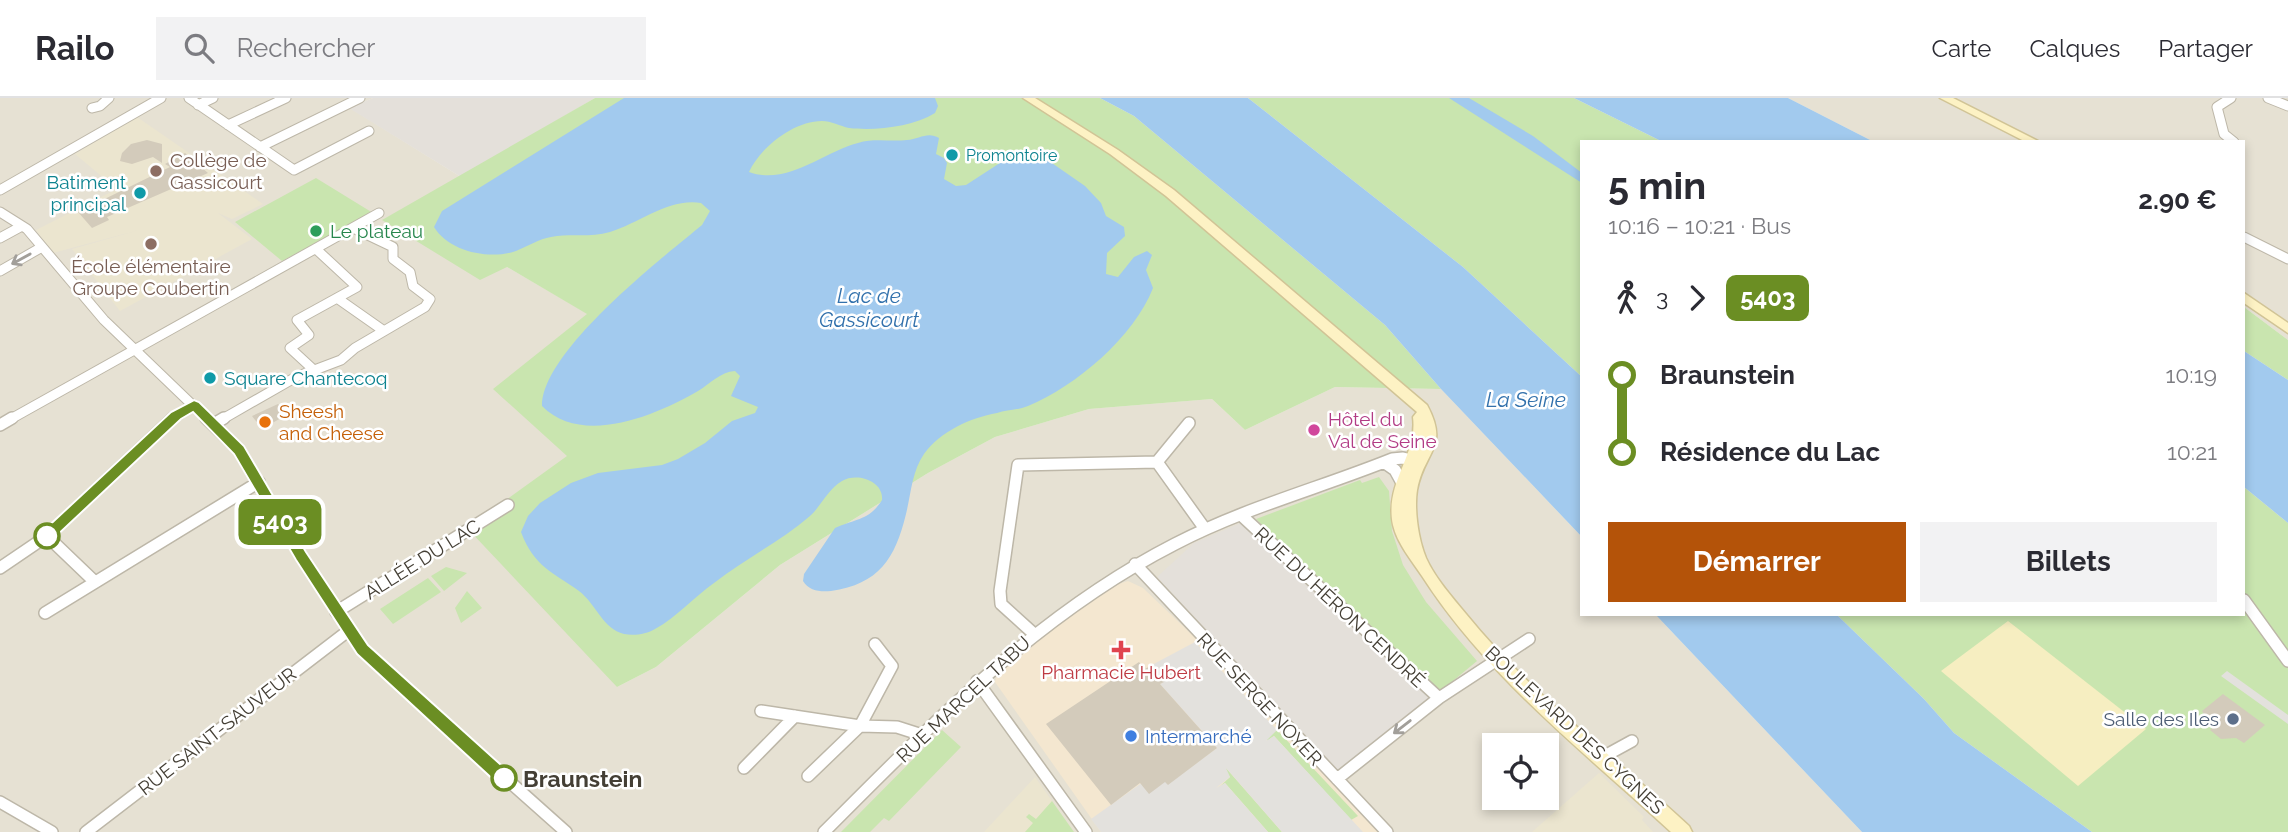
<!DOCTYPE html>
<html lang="fr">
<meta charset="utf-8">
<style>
body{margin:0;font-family:Raleway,sans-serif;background:#f2f2f3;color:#2b2b33;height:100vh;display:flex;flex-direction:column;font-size:26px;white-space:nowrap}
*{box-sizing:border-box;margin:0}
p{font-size:23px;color:#7c7c81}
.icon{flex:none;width:38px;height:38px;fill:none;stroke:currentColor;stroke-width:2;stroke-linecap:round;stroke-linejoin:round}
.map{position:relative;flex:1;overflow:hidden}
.panel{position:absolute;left:1580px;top:42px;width:665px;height:476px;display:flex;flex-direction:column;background:#fff;border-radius:0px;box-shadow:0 4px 10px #0003}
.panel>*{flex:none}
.badge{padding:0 14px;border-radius:10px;font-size:24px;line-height:46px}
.controls{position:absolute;left:1482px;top:635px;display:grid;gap:14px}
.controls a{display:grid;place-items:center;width:77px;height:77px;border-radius:0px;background:#fff;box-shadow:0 4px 10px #0003;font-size:35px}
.map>.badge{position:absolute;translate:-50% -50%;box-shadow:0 0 0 4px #fff}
.legs{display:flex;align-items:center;gap:10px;height:77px;padding:0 28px;font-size:23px}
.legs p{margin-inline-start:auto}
.head{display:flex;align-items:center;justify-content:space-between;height:119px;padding:0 28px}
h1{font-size:38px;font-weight:700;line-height:52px}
.primary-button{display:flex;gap:14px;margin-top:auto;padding:14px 28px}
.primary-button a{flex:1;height:80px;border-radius:0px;background:#b45309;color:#fff;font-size:28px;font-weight:700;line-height:80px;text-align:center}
.primary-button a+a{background:#f2f2f3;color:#2b2b33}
ul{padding:0 28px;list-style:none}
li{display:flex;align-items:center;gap:24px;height:77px;font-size:26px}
li i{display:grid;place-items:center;width:10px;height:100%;margin:0 9px;background:currentColor}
li i::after{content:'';width:18px;height:18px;margin:-9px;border:5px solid;border-radius:50%;background:#fff}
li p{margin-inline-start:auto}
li:first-child i{background:linear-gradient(#0000 50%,currentColor 0)}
li:last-child i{background:linear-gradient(currentColor 50%,#0000 0)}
header{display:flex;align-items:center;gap:42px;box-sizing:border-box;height:98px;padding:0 35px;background:#fff;border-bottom:2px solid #e1e1e2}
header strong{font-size:33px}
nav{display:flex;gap:38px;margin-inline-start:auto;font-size:24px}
.search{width:490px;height:63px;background:#f2f2f3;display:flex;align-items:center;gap:18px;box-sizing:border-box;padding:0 24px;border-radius:0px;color:#7c7c81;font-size:26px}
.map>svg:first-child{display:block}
.residential{fill:#e6e1d3;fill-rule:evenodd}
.commercial{fill:#f4e7d0}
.industrial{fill:#e4e0da}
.education{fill:#ebe5cf}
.green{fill:#c9e5af}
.sand{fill:#f6eec1}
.parking{fill:#e3e1dd}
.water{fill:#a2caee}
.building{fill:#d3cbbb}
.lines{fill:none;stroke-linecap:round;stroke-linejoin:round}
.minor-far1-casing{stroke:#bdb7a8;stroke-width:11}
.minor-casing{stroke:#bdb7a8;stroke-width:14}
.secondary-casing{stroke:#d1c496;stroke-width:3}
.minor-far1{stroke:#fff;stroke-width:9}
.minor{stroke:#fff;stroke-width:11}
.secondary{fill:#fdf2c4;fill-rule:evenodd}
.oneway{stroke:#a29f9a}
.line-1{fill:#6b8e23;stroke:#fff;stroke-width:2}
.culture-dot{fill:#0f9aa8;stroke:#fff;stroke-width:2.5}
.education-dot{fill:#8d6e63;stroke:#fff;stroke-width:2.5}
.leisure-dot{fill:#2e9e5b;stroke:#fff;stroke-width:2.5}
.food-dot{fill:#e8710a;stroke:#fff;stroke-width:2.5}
.hotel-dot{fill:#d1479c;stroke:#fff;stroke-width:2.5}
.stop-1-dot{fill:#fff;stroke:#6b8e23;stroke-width:3.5}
.health-dot{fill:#e0444e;stroke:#fff;stroke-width:2.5}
.service-dot{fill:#5c6f8a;stroke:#fff;stroke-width:2.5}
.shop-dot{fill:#3f7fe0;stroke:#fff;stroke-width:2.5}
.labels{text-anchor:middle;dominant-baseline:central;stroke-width:5;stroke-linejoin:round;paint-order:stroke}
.far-culture-label{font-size:16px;fill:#0d838f;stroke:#fff;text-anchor:start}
.education-label{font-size:19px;fill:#785e54;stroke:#fff;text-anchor:start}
.culture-label{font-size:19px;fill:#0d838f;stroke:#fff;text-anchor:end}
.leisure-label{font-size:19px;fill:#27864d;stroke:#fff;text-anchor:start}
.food-label{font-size:19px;fill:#c56008;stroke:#fff;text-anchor:start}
.hotel-label{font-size:19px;fill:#b23c85;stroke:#fff;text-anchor:start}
.street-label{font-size:19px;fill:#443f35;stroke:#fff}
.health-label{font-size:19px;fill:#be3a42;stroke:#fff}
.service-label{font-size:19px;fill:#4e5e75;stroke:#fff;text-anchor:end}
.shop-label{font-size:19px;fill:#366cbe;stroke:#fff;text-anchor:start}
.water-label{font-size:21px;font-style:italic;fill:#3271ac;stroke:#fff}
.near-stop-label{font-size:23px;font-weight:bold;fill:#443f35;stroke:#fff;text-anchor:start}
</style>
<header>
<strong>Railo</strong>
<div class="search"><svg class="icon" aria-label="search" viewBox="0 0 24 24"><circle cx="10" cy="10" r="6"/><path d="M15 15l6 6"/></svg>Rechercher</div>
<nav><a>Carte</a><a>Calques</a><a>Partager</a></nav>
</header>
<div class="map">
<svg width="2288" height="734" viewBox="0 0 2288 734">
<rect width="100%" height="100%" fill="#f2efe5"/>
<!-- residential -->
<path class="residential" d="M 0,0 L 373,0 L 350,10 L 461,79 L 383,122 L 507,169 L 588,216 L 567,358 L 617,589 L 656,569 L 780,467 L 928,375 L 995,339 L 1089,311 L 1212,301 L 1245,332 L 1335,289 L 1441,291 L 1582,439 L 1582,516 L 1655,516 L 1862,734 L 0,734 ZM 1494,648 L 1547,648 L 1547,700 L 1494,700 Z
M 1788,0 L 2288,0 L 2288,242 L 2244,209 L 2244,44 L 1874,44 Z"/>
<!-- commercial -->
<path class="commercial" d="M 1128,483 L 1143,490 L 1209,553 L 1379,734 L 1101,734 L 995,584 L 998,571 L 1109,489 Z"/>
<!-- industrial -->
<path class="industrial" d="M 373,0 L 595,0 L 461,79 L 349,10 Z
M 1241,425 L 1434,596 L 1339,673 L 1157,479 L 1194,445 Z"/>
<!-- education -->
<path class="education" d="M 137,19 L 263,106 L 232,121 L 218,115 L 252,141 L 120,213 L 72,151 L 139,132 L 53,155 L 36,132 L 117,91 L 75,56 Z
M 1599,675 L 1644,719 L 1642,722 L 1653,734 L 1532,734 Z
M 1035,679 L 1074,734 L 984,734 Z"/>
<!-- green -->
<path class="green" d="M 595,0 L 1100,0 L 1134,18 L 1385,227 L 1441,291 L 1335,289 L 1245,332 L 1212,301 L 1089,311 L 995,339 L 928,375 L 780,467 L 656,569 L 617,589 L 467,430 L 567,358 L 493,291 L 587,216 L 507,169 L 480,182 L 382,122 Z
M 1248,0 L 1574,0 L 1663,44 L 1582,44 L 1582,279 L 1463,169 Z
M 316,80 L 373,115 L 282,163 L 235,124 Z
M 2244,209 L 2288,242 L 2288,282 L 2244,253 Z
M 1379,379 L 1389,393 L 1392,433 L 1403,467 L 1426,504 L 1477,563 L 1436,597 L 1256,421 L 1360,382 L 1362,385 Z
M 2244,389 L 2288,425 L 2288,734 L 2092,734 L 1954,635 L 1924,601 L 1836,516 L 2244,516 Z
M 446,469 L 467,475 L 444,493 L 431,478 Z
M 428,480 L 441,494 L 393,526 L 380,511 Z
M 467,493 L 482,510 L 461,525 L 455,510 Z
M 942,632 L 961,649 L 889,723 L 884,720 L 870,734 L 841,734 Z
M 1277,632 L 1358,718 L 1351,722 L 1274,638 L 1267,643 L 1267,639 Z
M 1226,670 L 1282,734 L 1268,734 L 1225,685 L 1217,691 L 1230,679 L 1224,672 Z
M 1052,703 L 1074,734 L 1025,734 L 1033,725 L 1026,719 L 1029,716 L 1036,721 Z"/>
<!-- sand -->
<path class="sand" d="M 2008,523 L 2146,631 L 2078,688 L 1941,573 Z"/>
<!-- parking -->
<path class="parking" d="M 1195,544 L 1277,632 L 1266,643 L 1274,638 L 1363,734 L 1282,734 L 1226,670 L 1230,679 L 1216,690 L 1225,685 L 1268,734 L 1101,734 L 1091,721 L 1157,674 L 1168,686 L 1217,650 L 1160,586 L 1162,585 L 1150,568 Z
M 2227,573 L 2288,617 L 2288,626 L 2221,578 Z"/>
<!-- water -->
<path class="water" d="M 624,0 L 935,0 L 938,8 L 935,15 C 912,29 875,33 849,30 C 840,28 831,23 822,23 C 793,23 760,50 749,74 C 788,88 823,54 858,45 C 874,40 891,44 907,42 C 919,41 928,33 939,40 L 936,56 L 944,60 L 947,65 L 944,81 L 956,88 L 966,87 L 1003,63 L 1021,61 L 1049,63 L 1085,88 L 1101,105 L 1106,118 L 1124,129 L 1125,138 L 1107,155 L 1106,176 L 1118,179 L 1134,159 L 1147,153 L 1152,157 L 1146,172 L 1153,190 C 1134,239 1076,288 1028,308 C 1018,312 1007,312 997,315 C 970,320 941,333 924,356 C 912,373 911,396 906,416 C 895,461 879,486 831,493 C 820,494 809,493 803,483 L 804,476 L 835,430 C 854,421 869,423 882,402 C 884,383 857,374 842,383 C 828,391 822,407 810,418 C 781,443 745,461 714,485 C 694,499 677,519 655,531 C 647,536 634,538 624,536 C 603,531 596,506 579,493 C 553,474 534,469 521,434 L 528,418 L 540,405 L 571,385 L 598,375 L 662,367 L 678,361 L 705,345 L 732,323 L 755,315 L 758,309 L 731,298 L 740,278 L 735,273 C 720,274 710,286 698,293 C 657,317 582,349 542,308 C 542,253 661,161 702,127 L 710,113 L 701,105 C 668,100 640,125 610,134 C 590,140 571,135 551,139 C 539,141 528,148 516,153 C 490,162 449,154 434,129 L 442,113 Z
M 1100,0 L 1248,0 L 1463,169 L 1582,279 L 1582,439 L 1441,291 L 1385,227 L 1134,18 Z
M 1449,0 L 1469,0 L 1533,38 L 1582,75 L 1582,85 Z
M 1574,0 L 1788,0 L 1874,44 L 1663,44 Z
M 2244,253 L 2288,282 L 2288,425 L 2244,389 Z
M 1655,516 L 1836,516 L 1924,601 L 1954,635 L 2092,734 L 1862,734 Z"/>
<!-- building -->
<path class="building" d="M 147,42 L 162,46 L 162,65 L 153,59 L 132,66 L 120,63 L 122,55 L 131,46 Z
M 185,55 L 208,75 L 107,119 L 109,122 L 92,130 L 78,114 L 170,69 L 165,66 Z
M 278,306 L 288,316 L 262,331 L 252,318 Z
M 1139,564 L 1145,571 L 1150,568 L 1164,584 L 1160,586 L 1217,650 L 1168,687 L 1165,684 L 1149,696 L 1140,685 L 1111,707 L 1046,626 Z
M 2223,596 L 2265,627 L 2244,645 L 2236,640 L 2221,641 L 2210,632 L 2212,630 L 2202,613 Z"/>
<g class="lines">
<defs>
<path id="minor-far1" d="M 189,0 L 294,72 L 369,33
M 2231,0 L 2217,9 L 2224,36 L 2234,44
M 2268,0 L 2288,8
M 198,7 L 213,0
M 92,10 L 100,8 L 109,0
M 228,27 L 286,0
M 260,49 L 360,0
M 0,92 L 161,0
M 0,114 L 27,131 L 104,222 L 208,322
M 2244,139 L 2288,161
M 0,140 L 22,128
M 316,151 L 357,189 L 297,222 L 309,237 L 290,250 L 316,274
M 0,173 L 42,149
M 337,200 L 384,233
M 9,322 L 379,115
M 171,322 L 194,307
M 221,322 L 296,279 L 341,262 L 355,250 L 425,209 L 430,201 L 413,188 L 410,174 L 393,161 L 393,149 L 353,130"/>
<path id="minor" d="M 206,320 L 239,352 L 301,458 L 362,552 L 566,734
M 214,326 L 224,320
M 0,327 L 12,320
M 1157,364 L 1189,325
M 1385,365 L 1395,372 L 1401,383
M 1241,417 L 1439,600
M 47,438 L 95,484
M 1135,466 L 1387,734
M 0,470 L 47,438 L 173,320
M 2244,502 L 2288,563
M 336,514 L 508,407
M 45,515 L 259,384
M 1033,535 L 1001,506 L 1000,493 L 1018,367 L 1157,364 L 1205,431
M 977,583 L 1086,734
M 761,613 L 860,628 L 897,629 L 922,637
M 1601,660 L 1632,643
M 744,670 L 795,618
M 808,678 L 860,628 L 892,568 L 875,546
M 1337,681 L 1439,600 L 1529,541
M 0,704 L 52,734
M 86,734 L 348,533
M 824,734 C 931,627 1038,516 1175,446 C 1244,410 1320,390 1392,361 L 1403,360 L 1420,364"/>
<path id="secondary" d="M 1023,0 L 1035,0 L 1118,52 L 1174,92 L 1427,307 C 1450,350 1424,353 1417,392 C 1414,411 1418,441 1426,460 C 1435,480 1452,499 1466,516 C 1531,596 1614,659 1689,728 L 1692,734 L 1671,734 C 1583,653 1487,579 1422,478 C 1412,463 1397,445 1393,427 C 1384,385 1418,357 1413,319 L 1417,314 L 1166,98 L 1110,56 Z
M 1940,0 L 1953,0 L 2040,44 L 2026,44 Z
M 2244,195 L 2288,225 L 2288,235 L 2244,205 Z"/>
</defs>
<!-- minor-far1 casing -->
<use href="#minor-far1" class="minor-far1-casing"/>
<!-- minor casing -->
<use href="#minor" class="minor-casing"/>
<!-- secondary casing -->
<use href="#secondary" class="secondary-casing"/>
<!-- minor-far1 -->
<use href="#minor-far1" class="minor-far1"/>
<!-- minor -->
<use href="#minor" class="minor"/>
<!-- secondary -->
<use href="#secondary" class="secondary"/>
</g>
<!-- one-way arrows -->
<defs><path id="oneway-shaft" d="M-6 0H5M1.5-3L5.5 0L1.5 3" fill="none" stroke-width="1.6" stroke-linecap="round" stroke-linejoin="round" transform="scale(1.75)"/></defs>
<g class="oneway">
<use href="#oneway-shaft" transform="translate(21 161) rotate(151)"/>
<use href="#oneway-shaft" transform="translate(1402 629) rotate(142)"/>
</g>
<!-- line-1 -->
<path class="line-1" d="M 194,302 L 199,304 L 244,348 L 306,454 L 368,547 L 510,675 L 512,680 L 510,686 L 504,688 L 498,686 L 357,556 L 296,462 L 234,356 L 193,314 L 181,321 L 52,442 L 42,442 L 42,434 L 171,314 Z"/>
<!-- markers -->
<g class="culture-dot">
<circle cx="952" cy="57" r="7"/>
<circle cx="140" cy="95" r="7"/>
<circle cx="210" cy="280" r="7"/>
</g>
<g class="education-dot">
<circle cx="156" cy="73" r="7"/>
<circle cx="151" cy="146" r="7"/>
</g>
<circle class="leisure-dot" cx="316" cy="133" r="7"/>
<circle class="food-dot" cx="265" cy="324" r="7"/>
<circle class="hotel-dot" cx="1314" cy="332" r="7"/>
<g class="stop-1-dot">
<circle cx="47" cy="438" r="12"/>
<circle cx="504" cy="680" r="12"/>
</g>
<path class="health-dot" d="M1117.5 541.5h7v7h7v7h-7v7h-7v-7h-7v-7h7z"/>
<circle class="service-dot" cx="2233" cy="621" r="7"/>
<circle class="shop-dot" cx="1131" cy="638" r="7"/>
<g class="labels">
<!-- far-culture labels -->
<g class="far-culture-label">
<text x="966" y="57">Promontoire</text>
</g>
<!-- education labels -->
<g class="education-label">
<text x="170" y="62">Collège de<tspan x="170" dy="22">Gassicourt</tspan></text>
<text x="151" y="168" text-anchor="middle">École élémentaire<tspan x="151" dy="22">Groupe Coubertin</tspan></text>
</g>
<!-- culture labels -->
<g class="culture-label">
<text x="126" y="84">Batiment<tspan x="126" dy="22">principal</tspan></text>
<text x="224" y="280" text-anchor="start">Square Chantecoq</text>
</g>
<!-- leisure labels -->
<g class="leisure-label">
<text x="330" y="133">Le plateau</text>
</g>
<!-- food labels -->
<g class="food-label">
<text x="279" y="313">Sheesh<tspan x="279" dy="22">and Cheese</tspan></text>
</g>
<!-- hotel labels -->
<g class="hotel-label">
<text x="1328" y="321">Hôtel du<tspan x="1328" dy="22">Val de Seine</tspan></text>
</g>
<!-- street labels -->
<g class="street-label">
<text transform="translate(422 461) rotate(-32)">ALLÉE DU LAC</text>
<text transform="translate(1340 509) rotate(43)">RUE DU HÉRON CENDRÉ</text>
<text transform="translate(963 601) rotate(-43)">RUE MARCEL TABU</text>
<text transform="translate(1260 601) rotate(47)">RUE SERGE NOYER</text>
<text transform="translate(1575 632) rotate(43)">BOULEVARD DES CYGNES</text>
<text transform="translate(217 633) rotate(-38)">RUE SAINT-SAUVEUR</text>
</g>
<!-- health labels -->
<g class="health-label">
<text x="1121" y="574">Pharmacie Hubert</text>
</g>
<!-- service labels -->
<g class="service-label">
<text x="2219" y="621">Salle des Iles</text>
</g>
<!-- shop labels -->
<g class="shop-label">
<text x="1145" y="638">Intermarché</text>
</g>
<!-- water labels -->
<g class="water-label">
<text x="869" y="197">Lac de<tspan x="869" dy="24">Gassicourt</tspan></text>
<text x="1526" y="301">La Seine</text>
</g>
<!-- near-stop labels -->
<g class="near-stop-label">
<text x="523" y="680">Braunstein</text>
</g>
</g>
</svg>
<div class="controls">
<a><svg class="icon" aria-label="locate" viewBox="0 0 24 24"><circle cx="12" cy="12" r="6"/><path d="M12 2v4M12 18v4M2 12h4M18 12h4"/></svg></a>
</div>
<b class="badge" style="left:280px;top:424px;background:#6b8e23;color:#fff">5403</b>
<section class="panel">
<div class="head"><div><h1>5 min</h1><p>10:16 – 10:21 · Bus</p></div><b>2.90 €</b></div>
<div class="legs"><svg class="icon" aria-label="walk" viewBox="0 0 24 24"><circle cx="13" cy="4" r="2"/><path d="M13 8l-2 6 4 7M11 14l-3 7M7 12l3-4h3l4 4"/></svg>3<svg class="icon" aria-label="forward" viewBox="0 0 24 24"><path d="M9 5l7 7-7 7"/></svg><b class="badge" style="background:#6b8e23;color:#fff">5403</b></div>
<ul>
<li><i style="color:#6b8e23"></i><b>Braunstein</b><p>10:19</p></li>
<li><i style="color:#6b8e23"></i><b>Résidence du Lac</b><p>10:21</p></li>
</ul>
<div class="primary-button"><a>Démarrer</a><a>Billets</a></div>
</section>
</div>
